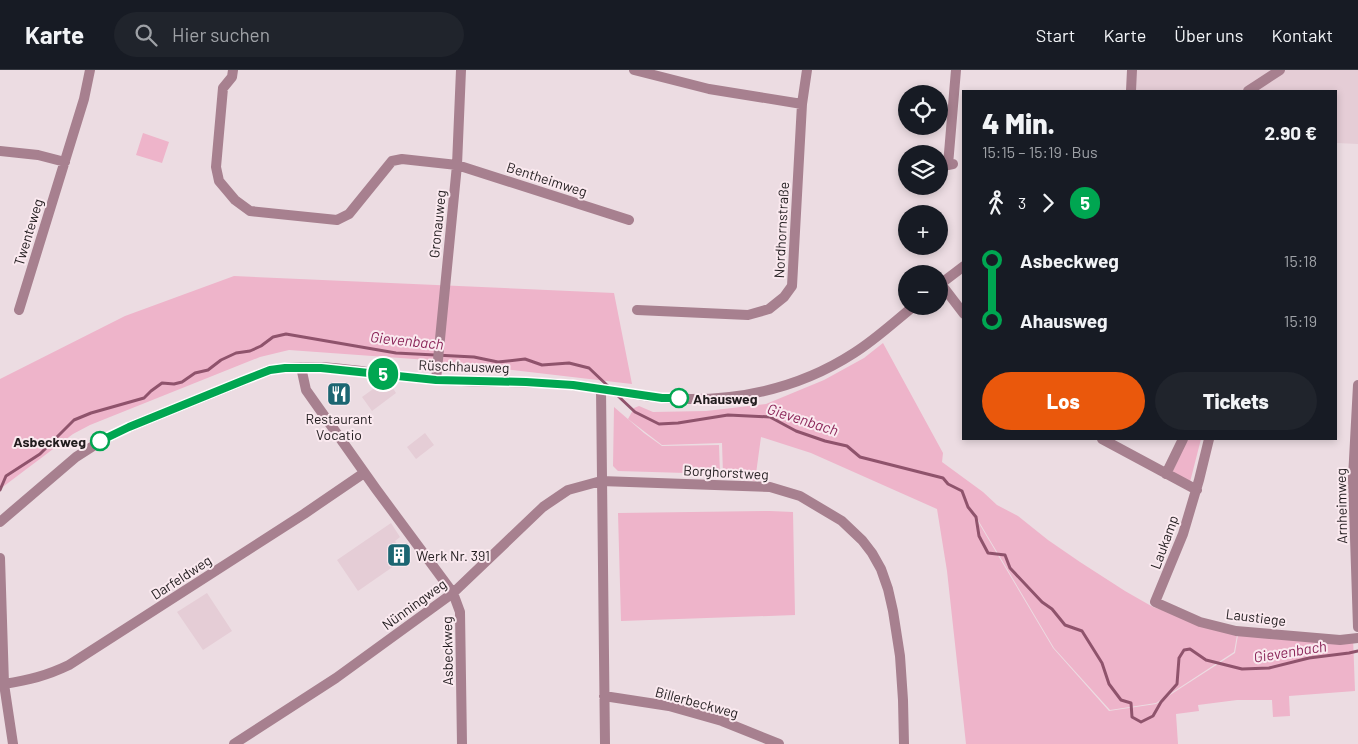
<!DOCTYPE html>
<html lang="de">
<meta charset="utf-8">
<style>
body{margin:0;font-family:Barlow,sans-serif;background:#20242c;color:#f1f3f6;height:100vh;display:flex;flex-direction:column;font-size:19px;white-space:nowrap}
*{box-sizing:border-box;margin:0}
p{font-size:16px;color:#9ea1a6}
.icon{flex:none;width:28px;height:28px;fill:none;stroke:currentColor;stroke-width:2;stroke-linecap:round;stroke-linejoin:round}
.map{position:relative;flex:1;overflow:hidden}
.sheet{position:absolute;left:962px;top:20px;width:375px;height:350px;display:flex;flex-direction:column;background:#171b24;border-radius:0px;box-shadow:0 2px 8px #0003}
.sheet>*{flex:none}
.badge{padding:0 10px;border-radius:16px;font-size:18px;line-height:32px}
.tools{position:absolute;left:898px;top:15px;display:grid;gap:10px}
.tools a{display:grid;place-items:center;width:50px;height:50px;border-radius:50%;background:#171b24;box-shadow:0 2px 8px #0003;font-size:25px}
.map>.badge{position:absolute;translate:-50% -50%;box-shadow:0 0 0 2px #fff}
.legs{display:flex;align-items:center;gap:8px;height:55px;padding:0 20px;font-size:16px}
.legs p{margin-inline-start:auto}
.overview{display:flex;align-items:center;justify-content:space-between;height:85px;padding:0 20px}
h1{font-size:28px;font-weight:800;line-height:38px}
.primary-button{display:flex;gap:10px;margin-top:auto;padding:10px 20px}
.primary-button a{flex:1;height:58px;border-radius:30px;background:#ea580c;color:#fff;font-size:20px;font-weight:800;line-height:58px;text-align:center}
.primary-button a+a{background:#20242c;color:#f1f3f6}
ul{padding:0 20px;list-style:none}
li{display:flex;align-items:center;gap:18px;height:60px;font-size:19px}
li i{display:grid;place-items:center;width:8px;height:100%;margin:0 6px;background:currentColor}
li i::after{content:'';width:12px;height:12px;margin:-6px;border:4px solid;border-radius:50%;background:#171b24}
li p{margin-inline-start:auto}
li:first-child i{background:linear-gradient(#0000 50%,currentColor 0)}
li:last-child i{background:linear-gradient(currentColor 50%,#0000 0)}
header{display:flex;align-items:center;gap:30px;box-sizing:border-box;height:70px;padding:0 25px;background:#171b24;border-bottom:1px solid #363941}
header strong{font-size:24px}
nav{display:flex;gap:28px;margin-inline-start:auto;font-size:18px}
.search{width:350px;height:45px;background:#20242c;display:flex;align-items:center;gap:12px;box-sizing:border-box;padding:0 18px;border-radius:28px;color:#9ea1a6;font-size:19px}
.map>svg:first-child{display:block}
.built{fill:#e5cdd6}
.green{fill:#eeb4ca}
.lines{fill:none;stroke-linecap:round;stroke-linejoin:round}
.stream{stroke:#8f536c;stroke-width:3}
.minor{stroke:#a7808f;stroke-width:10}
.line-1-casing{stroke:#fff;stroke-width:11}
.line-1{stroke:#00a651;stroke-width:8}
.stop-1-dot{fill:#fff;stroke:#00a651;stroke-width:2.5}
.labels{text-anchor:middle;dominant-baseline:central;stroke-width:4;stroke-linejoin:round;paint-order:stroke}
.street-label{font-size:14px;fill:#211c1e;stroke:#fae9ef}
.stop-label{font-size:14px;font-weight:bold;fill:#211c1e;stroke:#fae9ef;text-anchor:start}
.poi-label{font-size:14px;fill:#211c1e;stroke:#fae9ef}
.water-label{font-size:15px;font-style:italic;fill:#8c275a;stroke:#fae9ef}
</style>
<header>
<strong>Karte</strong>
<div class="search"><svg class="icon" aria-label="search" viewBox="0 0 24 24"><circle cx="10" cy="10" r="6"/><path d="M15 15l6 6"/></svg>Hier suchen</div>
<nav><a>Start</a><a>Karte</a><a>Über uns</a><a>Kontakt</a></nav>
</header>
<div class="map">
<svg width="1358" height="674" viewBox="0 0 1358 674">
<rect width="100%" height="100%" fill="#ecdce2"/>
<!-- built -->
<path class="built" d="M 1134,0 L 1358,0 L 1358,74 L 1336,73 L 1336,21 L 1133,21 Z
M 387,309 L 396,323 L 372,341 L 362,327 Z
M 425,363 L 434,375 L 416,389 L 407,377 Z
M 391,453 L 400,467 L 395,471 L 407,487 L 358,521 L 337,490 Z
M 207,523 L 232,561 L 203,580 L 177,542 Z"/>
<!-- green -->
<path class="green" d="M 143,63 L 169,72 L 162,93 L 136,85 Z
M 234,206 L 614,223 L 632,314 L 428,290 L 289,280 L 260,287 L 90,355 L 73,364 L 0,419 L 0,309 L 125,246 Z
M 883,273 L 943,383 L 942,392 L 983,422 L 997,435 L 1018,446 L 1048,470 L 1080,492 L 1125,521 L 1153,537 L 1237,565 L 1234,582 L 1156,633 L 1110,640 L 1054,578 L 978,450 L 971,448 L 977,450 L 1053,578 L 1109,641 L 1156,634 L 1235,583 L 1238,565 L 1353,567 L 1355,621 L 1289,626 L 1290,646 L 1273,647 L 1272,630 L 1237,630 L 1198,635 L 1199,641 L 1176,644 L 1178,674 L 966,674 L 947,501 L 937,439 L 811,383 L 761,367 L 755,411 L 723,404 L 722,373 L 662,375 L 628,349 L 634,338 L 639,336 L 653,342 L 706,341 L 766,334 L 824,310 L 864,288 Z
M 614,337 L 644,363 L 662,376 L 719,375 L 720,404 L 618,401 L 613,396 Z
M 1187,369 L 1201,369 L 1190,412 L 1172,403 Z
M 770,441 L 793,442 L 795,545 L 621,551 L 618,443 Z"/>
<g class="lines">
<!-- stream -->
<path class="stream" d="M 617,325 L 635,342 L 659,354 L 678,353 L 728,345 L 770,347 L 796,361 L 825,371 L 847,376 L 860,387 L 943,408 L 948,414 L 962,421 L 968,437 L 976,447 L 979,466 L 988,483 L 1005,485 L 1010,498 L 1042,532 L 1052,539 L 1065,555 L 1082,561 L 1102,593 L 1109,614 L 1121,630 L 1131,633 L 1132,647 L 1141,652 L 1153,646 L 1161,632 L 1177,614 L 1179,588 L 1184,580 L 1190,579 L 1206,590 L 1242,599 L 1269,598 L 1309,588 L 1349,583 L 1358,581
M 0,420 L 6,406 L 40,384 L 74,350 L 91,343 L 144,328 L 151,321 L 162,313 L 174,314 L 182,312 L 195,303 L 208,300 L 221,290 L 236,283 L 250,281 L 261,276 L 273,267 L 286,264 L 396,283 L 474,287 L 498,292 L 525,289 L 542,295 L 569,293 L 589,298 L 609,317"/>
<!-- minor -->
<path class="minor" d="M 233,0 L 232,7 L 223,18 L 216,97 L 219,111 L 235,130 L 250,141 L 337,150 L 349,144 L 392,91 L 402,89 L 457,95 L 629,150
M 634,0 L 709,19 L 802,34
M 1131,21 L 1132,0
M 1248,21 L 1280,0
M 0,81 L 38,85 L 65,92
M 953,94 L 948,95 L 956,0
M 941,214 L 964,244
M 939,215 L 964,196
M 19,240 L 84,29 L 90,0
M 637,240 L 748,245 L 769,239 L 784,227 L 792,216 L 802,34 L 807,0
M 301,297 L 306,320 L 376,419 L 453,523 L 460,542 L 462,674
M 436,310 L 457,95 L 461,0
M 1358,315 L 1353,408 L 1358,557
M 601,319 L 605,674
M 1102,369 L 1197,420
M 1209,369 L 1199,410 L 1183,464 L 1155,532 L 1200,552 L 1236,561 L 1340,570 L 1358,568
M 1166,404 L 1183,369
M 0,452 L 76,387 L 101,371 L 129,357 L 270,300 C 319,291 369,304 417,308 C 469,314 521,310 572,315 C 602,318 632,325 662,328 C 730,333 797,320 854,283 C 875,270 894,252 914,236
M 0,488 L 4,614 L 13,674
M 4,614 C 29,610 46,606 69,595 L 304,444 L 364,403
M 604,626 L 669,636 L 722,651 L 779,674
M 234,674 L 336,608 L 453,523 L 543,437 L 568,420 L 601,411 L 770,417 L 800,426 L 842,451 L 862,470 L 872,483 L 881,499 L 888,519 L 893,541 L 900,586 L 903,630 L 904,674"/>
</g>
<g class="lines">
<defs>
<path id="line-1" d="M 100,371 L 129,357 L 242,311 L 270,300 L 285,298 L 321,298 L 436,310 L 526,312 L 573,315 L 662,328 L 679,328"/>
</defs>
<!-- line-1 casing -->
<use href="#line-1" class="line-1-casing"/>
<!-- line-1 -->
<use href="#line-1" class="line-1"/>
</g>
<!-- icons -->
<defs>
<symbol id="restaurant-square" viewBox="-11 -11 22 22"><rect x="-9" y="-9" width="18" height="18" rx="4" fill="#1c6672" stroke="#fae9ef"/><path d="M-5-6h1v4h1v-4h1v4h1v-4h1v5L-1.5 .5V6h-2V.5L-5-1ZM5-6V6H3V1.5H1.5Q1.5-4 5-6Z" fill="#fff"/></symbol>
<symbol id="building-square" viewBox="-11 -11 22 22"><rect x="-9" y="-9" width="18" height="18" rx="4" fill="#1c6672" stroke="#fae9ef"/><path d="M-4-6H4V6H1V3H-1V6H-4ZM-2.5-4.3h1.7v1.8h-1.7ZM.8-4.3h1.7v1.8H.8ZM-2.5-1h1.7V.8h-1.7ZM.8-1h1.7V.8H.8Z" fill="#fff"/></symbol>
</defs>
<g fill-rule="evenodd">
<use href="#restaurant-square" x="325" y="310" width="28" height="28"/>
<use href="#building-square" x="385" y="471" width="28" height="28"/>
</g>
<!-- markers -->
<g class="stop-1-dot">
<circle cx="679" cy="328" r="9"/>
<circle cx="100" cy="371" r="9"/>
</g>
<g class="labels">
<!-- street labels -->
<g class="street-label">
<text transform="translate(547 109) rotate(18)">Bentheimweg</text>
<text transform="translate(437 154) rotate(-84)">Gronauweg</text>
<text transform="translate(781 160) rotate(-87)">Nordhornstraße</text>
<text transform="translate(28 162) rotate(-73)">Twenteweg</text>
<text transform="translate(464 296) rotate(2)">Rüschhausweg</text>
<text transform="translate(726 402) rotate(3)">Borghorstweg</text>
<text transform="translate(1341 436) rotate(-91)">Arnheimweg</text>
<text transform="translate(1164 472) rotate(-70)">Laukamp</text>
<text transform="translate(181 507) rotate(-33)">Darfeldweg</text>
<text transform="translate(414 534) rotate(-36)">Nünningweg</text>
<text transform="translate(1256 547) rotate(7)">Laustiege</text>
<text transform="translate(447 581) rotate(-91)">Asbeckweg</text>
<text transform="translate(697 632) rotate(15)">Billerbeckweg</text>
</g>
<!-- stop labels -->
<g class="stop-label">
<text x="693" y="328">Ahausweg</text>
<text x="86" y="371" text-anchor="end">Asbeckweg</text>
</g>
<!-- poi labels -->
<g class="poi-label">
<text x="339" y="348">Restaurant<tspan x="339" dy="16">Vocatio</tspan></text>
<text x="416" y="485" text-anchor="start">Werk Nr. 391</text>
</g>
<!-- water labels -->
<g class="water-label">
<text transform="translate(407 270) rotate(6)">Gievenbach</text>
<text transform="translate(803 349) rotate(18)">Gievenbach</text>
<text transform="translate(1290 581) rotate(-9)">Gievenbach</text>
</g>
</g>
</svg>
<div class="tools">
<a><svg class="icon" aria-label="locate" viewBox="0 0 24 24"><circle cx="12" cy="12" r="6"/><path d="M12 2v4M12 18v4M2 12h4M18 12h4"/></svg></a>
<a><svg class="icon" aria-label="layers" viewBox="0 0 24 24"><path d="M12 4l9 5-9 5-9-5zM3 14l9 5 9-5"/></svg></a>
<a>+</a>
<a>−</a>
</div>
<b class="badge" style="left:383px;top:304px;background:#00a651;color:#fff">5</b>
<section class="sheet">
<div class="overview"><div><h1>4 Min.</h1><p>15:15 – 15:19 · Bus</p></div><b>2.90 €</b></div>
<div class="legs"><svg class="icon" aria-label="walk" viewBox="0 0 24 24"><circle cx="13" cy="4" r="2"/><path d="M13 8l-2 6 4 7M11 14l-3 7M7 12l3-4h3l4 4"/></svg>3<svg class="icon" aria-label="forward" viewBox="0 0 24 24"><path d="M9 5l7 7-7 7"/></svg><b class="badge" style="background:#00a651;color:#fff">5</b></div>
<ul>
<li><i style="color:#00a651"></i><b>Asbeckweg</b><p>15:18</p></li>
<li><i style="color:#00a651"></i><b>Ahausweg</b><p>15:19</p></li>
</ul>
<div class="primary-button"><a>Los</a><a>Tickets</a></div>
</section>
</div>
